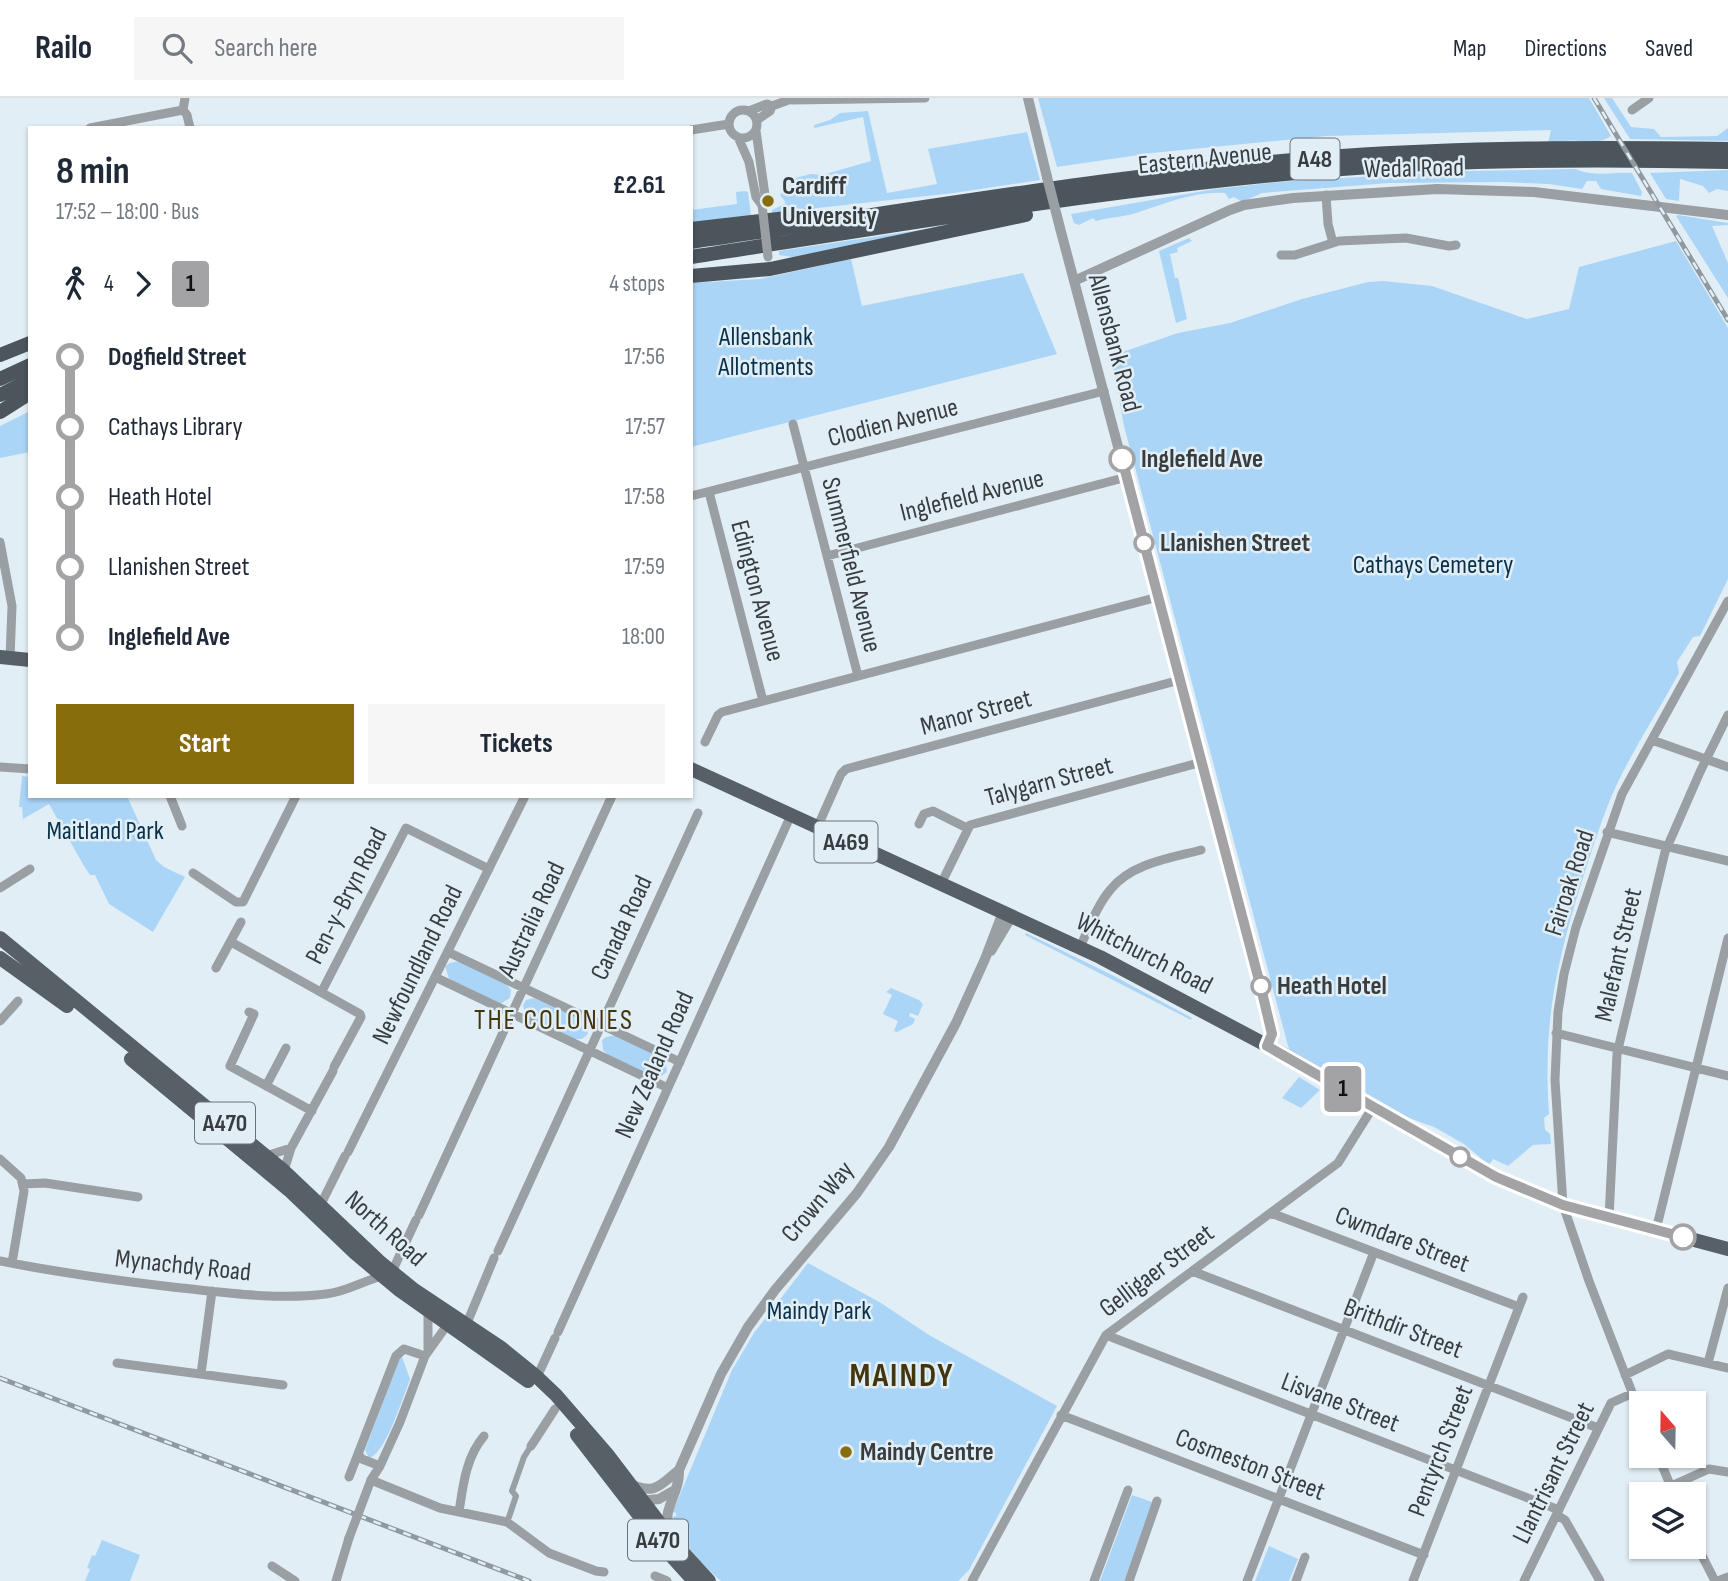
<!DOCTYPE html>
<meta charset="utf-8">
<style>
body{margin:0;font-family:"Sofia Sans Condensed",sans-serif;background:#f6f6f7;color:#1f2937;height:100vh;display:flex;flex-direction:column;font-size:26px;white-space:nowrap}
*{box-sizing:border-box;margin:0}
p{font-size:23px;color:#747a83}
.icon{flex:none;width:38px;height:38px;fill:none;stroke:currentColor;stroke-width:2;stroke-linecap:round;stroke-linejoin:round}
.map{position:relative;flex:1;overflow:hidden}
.panel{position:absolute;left:28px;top:28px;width:665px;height:672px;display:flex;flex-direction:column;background:#fff;border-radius:0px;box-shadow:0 2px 5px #0004}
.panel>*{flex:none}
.badge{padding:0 14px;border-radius:5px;font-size:24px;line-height:46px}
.needle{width:46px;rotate:340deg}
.fabs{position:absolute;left:1629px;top:1293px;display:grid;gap:14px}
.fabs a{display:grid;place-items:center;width:77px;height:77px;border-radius:0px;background:#fff;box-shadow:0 2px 5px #0004;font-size:35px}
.map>.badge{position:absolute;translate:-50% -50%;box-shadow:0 0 0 4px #fff}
.legs{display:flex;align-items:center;gap:10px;height:77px;padding:0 28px;font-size:23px}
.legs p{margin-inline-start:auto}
.headline{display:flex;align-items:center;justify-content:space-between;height:119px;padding:0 28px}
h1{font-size:38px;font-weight:700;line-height:52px}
.button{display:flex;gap:14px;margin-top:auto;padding:14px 28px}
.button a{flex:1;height:80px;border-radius:0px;background:#876d0b;color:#fff;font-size:28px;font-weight:700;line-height:80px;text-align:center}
.button a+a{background:#f6f6f7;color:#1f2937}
ul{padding:0 28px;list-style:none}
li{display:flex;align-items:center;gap:24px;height:70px;font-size:26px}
li i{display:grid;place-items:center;width:10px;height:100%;margin:0 9px;background:currentColor}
li i::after{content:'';width:18px;height:18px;margin:-9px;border:5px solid;border-radius:50%;background:#fff}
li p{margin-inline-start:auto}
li:first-child i{background:linear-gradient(#0000 50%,currentColor 0)}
li:last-child i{background:linear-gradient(currentColor 50%,#0000 0)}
header{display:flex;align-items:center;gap:42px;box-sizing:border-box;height:98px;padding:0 35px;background:#fff;border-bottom:2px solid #e0e1e3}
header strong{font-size:33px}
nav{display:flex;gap:38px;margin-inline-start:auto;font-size:24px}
.search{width:490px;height:63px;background:#f6f6f7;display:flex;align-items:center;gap:18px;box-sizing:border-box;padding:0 24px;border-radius:0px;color:#747a83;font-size:26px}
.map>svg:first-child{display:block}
.green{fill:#aad5f6}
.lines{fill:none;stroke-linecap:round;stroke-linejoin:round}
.pedestrian{stroke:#9a9fa3;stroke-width:6}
.minor{stroke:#9a9fa3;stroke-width:9}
.tertiary{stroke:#9a9fa3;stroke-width:10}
.primary{stroke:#586067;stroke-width:14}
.trunk{stroke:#4c555c;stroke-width:14}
.rail-casing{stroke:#90999e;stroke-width:5}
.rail{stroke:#e2eef6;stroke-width:2.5;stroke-dasharray:8;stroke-linecap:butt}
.minor-bridge{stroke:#9a9fa3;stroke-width:9}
.tertiary-bridge{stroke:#9a9fa3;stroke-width:10}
.line-1-casing{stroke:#fff;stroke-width:16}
.line-1{stroke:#a3a3a5;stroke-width:10}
.poi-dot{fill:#876d0b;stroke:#e2eef6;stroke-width:2.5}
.stop-1-dot{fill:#fff;stroke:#a3a3a5;stroke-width:3.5}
.labels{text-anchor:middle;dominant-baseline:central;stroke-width:5;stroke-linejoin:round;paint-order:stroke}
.shield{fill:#e2eef6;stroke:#6b7277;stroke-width:2}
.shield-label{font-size:24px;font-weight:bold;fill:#383d40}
.street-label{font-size:26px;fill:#383d40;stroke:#e2eef6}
.poi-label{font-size:26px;font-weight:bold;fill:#383d40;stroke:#e2eef6;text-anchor:start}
.park-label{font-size:26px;fill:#0a314a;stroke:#e2eef6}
.stop-label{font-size:26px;font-weight:bold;fill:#383d40;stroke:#e2eef6;text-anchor:start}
.neighbourhood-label{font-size:28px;letter-spacing:2px;fill:#43360d;stroke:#e2eef6}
.district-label{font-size:33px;font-weight:bold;letter-spacing:2px;fill:#43360d;stroke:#e2eef6}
</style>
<header>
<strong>Railo</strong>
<div class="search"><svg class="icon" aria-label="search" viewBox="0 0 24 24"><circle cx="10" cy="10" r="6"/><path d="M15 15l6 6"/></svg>Search here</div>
<nav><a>Map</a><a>Directions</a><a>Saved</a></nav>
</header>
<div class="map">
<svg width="1728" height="1483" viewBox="0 0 1728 1483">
<rect width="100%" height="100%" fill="#e2eef6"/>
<!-- green -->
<path class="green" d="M 1038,0 L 1589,0 L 1611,38 C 1596,48 1582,41 1566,43 C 1560,44 1554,45 1548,45 L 1551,32 L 1327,38 L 1152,55 L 1057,69 Z
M 1604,0 L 1612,0 L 1631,29 L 1654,31 L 1661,39 L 1717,38 L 1728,30 L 1728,43 L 1630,41 Z
M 868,13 L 887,95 L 937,86 L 928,51 L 1027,34 L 1040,82 L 954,95 L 772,115 L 772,112 L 786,105 L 780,97 L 785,90 L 790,89 L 787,82 L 811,76 L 822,77 L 871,63 L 863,19 L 814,30 L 814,27 L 830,22 L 840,15 Z
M 1575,71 C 1593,79 1612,74 1632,75 L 1642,94 L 1641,98 L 1601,91 L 1596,83 L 1587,83 L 1582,91 L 1549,86 L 1501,84 L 1389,85 L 1262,95 L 1242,104 L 1234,99 L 1229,101 L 1225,95 C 1196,93 1166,105 1139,114 C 1125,119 1110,119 1096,123 L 1093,120 L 1079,127 L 1074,125 L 1071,116 L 1215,91 L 1289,83 L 1468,73 Z
M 1728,72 L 1728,93 L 1717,91 L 1709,95 L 1703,88 L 1680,81 L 1679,103 L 1666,101 L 1650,75 Z
M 745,93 L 748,94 L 751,118 L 691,125 L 691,112 L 737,106 L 736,94 Z
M 1678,117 L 1728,125 L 1728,127 L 1712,128 L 1728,165 L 1728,200 L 1676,118 Z
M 953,127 L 798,160 L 779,157 L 779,153 Z
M 1189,140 L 1192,143 L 1177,150 L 1178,154 L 1170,156 L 1175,180 L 1178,180 L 1187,221 L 1176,225 L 1159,153 Z
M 1676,143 L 1728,230 L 1728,481 L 1700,538 L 1693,539 L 1677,564 L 1679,575 C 1659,612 1635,648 1617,686 C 1602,718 1592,753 1581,786 C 1555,870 1543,928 1549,1016 L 1544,1020 L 1545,1032 L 1550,1036 L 1551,1046 L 1533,1047 L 1508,1068 L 1493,1061 L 1489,1067 L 1464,1046 L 1434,1029 L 1409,1020 L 1290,952 L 1288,948 L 1124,328 L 1111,258 L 1178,235 L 1230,225 L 1302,201 L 1368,184 L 1383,183 L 1432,188 L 1527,221 L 1569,211 L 1579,169 Z
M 851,161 L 862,208 L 1023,175 L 1057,256 L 691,349 L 691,185 L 760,181 Z
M 30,313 L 30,354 L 0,360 L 0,328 Z
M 22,678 L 30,679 L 30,698 L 127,698 L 156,762 L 164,769 L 185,779 L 153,834 L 109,806 L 95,777 L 90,777 L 84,768 L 49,706 L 23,721 L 22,709 L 19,709 Z
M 1026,835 L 1114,878 L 1192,920 L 1191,922 L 1025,837 Z
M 460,863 L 505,885 L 511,892 L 510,900 L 500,906 L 449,881 L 445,868 L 450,865 Z
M 891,890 L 919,902 L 923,906 L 918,918 L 910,915 L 909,918 L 915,921 L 913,926 L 897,934 L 894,933 L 898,923 L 883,916 L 892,897 L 886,894 Z
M 534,900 L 586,924 L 588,936 L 582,941 L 573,941 L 532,922 L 525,915 L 523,907 L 526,902 Z
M 616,937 L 665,961 L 667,974 L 660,979 L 652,979 L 610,959 L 603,952 L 602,942 L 606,939 Z
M 1299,979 L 1320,992 L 1301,1010 L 1282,1000 Z
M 808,1165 L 881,1205 L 929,1237 L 1057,1308 L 969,1472 L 958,1483 L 721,1483 C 705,1469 676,1440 672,1419 L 676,1418 L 676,1415 L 673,1414 L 674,1411 L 732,1272 L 754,1235 Z
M 401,1256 L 410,1281 L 408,1287 C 401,1304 385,1356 369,1360 L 365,1352 Z
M 1132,1397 L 1152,1404 L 1124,1483 L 1100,1483 Z
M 102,1442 L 140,1457 L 130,1483 L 85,1483 L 90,1471 L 87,1470 L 92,1457 L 95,1458 Z
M 1269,1448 L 1298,1461 L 1289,1483 L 1255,1483 Z"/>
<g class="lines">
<!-- pedestrian -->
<path class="pedestrian" d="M 509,1419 L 516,1398 L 512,1393 L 524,1359 L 531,1348"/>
<!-- minor -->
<path class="minor" d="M 185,0 L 183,12 L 187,17 L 190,30
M 792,2 L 925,0
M729 26a14 14 0 1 1 28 0a14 14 0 1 1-28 0Z
M 1632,12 L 1649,0
M 749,13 L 767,6 L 772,8 L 794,0
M 757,22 L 770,13 L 772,8
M 90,30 L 183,12
M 691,32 L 729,26
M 756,33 L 765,97 L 762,107
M 738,39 L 749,64 L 756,99 L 762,107
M 1326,97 L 1328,126 L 1333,145
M 1281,157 L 1295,157 L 1339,143 L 1406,140 L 1449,148 L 1456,147
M 793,326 L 858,578
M 709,394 L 763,603
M 691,398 L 1104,293
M 0,444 L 12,508 L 10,560
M 827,458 L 1127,379
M 1652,642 L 1728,669
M 705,644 L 718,617 L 722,614 L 1158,499
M 0,669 L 30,671
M 170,698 L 182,728
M 919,726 L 924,716 L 933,713 L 967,730
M 817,730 L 841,676 L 846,671 L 1180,582
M 1607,734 L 1728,763
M 193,775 L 236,804 L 243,804 L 296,698
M 941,786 L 970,727 L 1202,664
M 0,790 L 30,771
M 231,844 L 360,916 L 361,919 L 334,969
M 1080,849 C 1089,830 1097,807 1111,791 C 1132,765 1171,760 1201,752
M 448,854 L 680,964
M 216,870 L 241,824
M 435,879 L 668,990
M 322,893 L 406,730 L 489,771
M 249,914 L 254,916 L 230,968 L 312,1013
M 0,923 L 18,903
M 1556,935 L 1728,978
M 266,988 L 286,950
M 348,1054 L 525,698
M 266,1058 L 291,1050
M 0,1061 L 21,1080 L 24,1093 L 12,1165
M 284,1073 L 291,1050 L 333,973
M 23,1086 L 45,1085 L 138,1099
M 321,1106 L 345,1058
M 1271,1115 L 1519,1209
M 419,1117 L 612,698
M 1609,1120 L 1617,956 L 1620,943 L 1665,754 L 1700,674 L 1728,617
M 1656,1132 L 1728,840
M 498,1153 L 698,715
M 0,1163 C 60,1175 120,1183 181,1190 C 229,1195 278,1202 326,1196 C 346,1194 363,1183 382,1178
M 1192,1173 L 1598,1330
M 392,1174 L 416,1122
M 428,1212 L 428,1251
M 450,1223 L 425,1258 L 400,1324 L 380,1368 L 371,1382 L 440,1410 L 507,1424 L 549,1455 L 596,1473 L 604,1474
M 467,1225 L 494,1160
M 558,1234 L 791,717
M 1106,1237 L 1559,1412
M 117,1265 L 283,1287
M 1708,1265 L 1728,1190
M 201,1276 L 212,1193
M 1625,1277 L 1668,1256 L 1728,1270
M 537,1279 L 555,1240
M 1061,1317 L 1424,1457
M 1642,1320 L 1589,1183 L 1563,1107 L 1555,982 L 1558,914 L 1564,876 L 1576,829 L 1622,696 L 1728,503
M 531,1348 L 555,1311
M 1658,1358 L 1674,1396
M 380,1368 L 362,1361 L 358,1356 L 396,1258 L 404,1251 L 425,1258
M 349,1379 L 358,1356
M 1671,1388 L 1709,1371 L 1728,1374
M 459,1414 C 463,1387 466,1359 484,1338
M 1557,1417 L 1565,1422 L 1600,1483
M 1694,1442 L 1715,1483
M 272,1468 L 295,1483
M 655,1478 L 667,1483
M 336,1483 L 349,1440
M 972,1483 L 1106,1237 L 1338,1065 L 1373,1009
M 1094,1483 L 1128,1392
M 1129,1483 L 1157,1403
M 1247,1483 L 1374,1154
M 1296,1483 L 1305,1459
M 1413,1483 L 1523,1199
M 1524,1483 L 1611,1305 L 1631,1296
M 1718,1483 L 1728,1479"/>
<!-- tertiary -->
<path class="tertiary" d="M 1028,0 L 1047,79
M 1060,130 L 1256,869 L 1272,933 L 1267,948
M 1074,183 L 1230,112 L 1244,107 L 1293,100 L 1437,91 L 1534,94 L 1728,117
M 991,853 L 1012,818
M 631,1386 C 655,1398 661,1386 679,1372
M 640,1403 L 659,1401 L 673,1393
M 668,1436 C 662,1409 680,1396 679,1372 L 721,1276 L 748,1229 L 775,1192 L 857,1095 L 889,1049 L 956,925 L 985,861 L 1003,814"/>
<!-- primary -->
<path class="primary" d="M 0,559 L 30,562
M 691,671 L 1100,859 L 1285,957 L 1496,1079 L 1563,1107 L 1728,1151
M 0,840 L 284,1073 L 381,1165 L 413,1191 L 500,1249 L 537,1279 L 556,1297 L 607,1356 L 677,1448 L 709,1483
M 0,860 L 67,908
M 131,961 L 289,1092 L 355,1155 L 398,1191 L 528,1283
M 577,1337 L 666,1452 L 694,1483"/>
<!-- trunk -->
<path class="trunk" d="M 691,131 L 812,117
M 691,144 C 908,113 1124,74 1342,58 C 1471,49 1599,49 1728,51
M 691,159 C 907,126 1124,88 1342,71 C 1470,61 1599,61 1728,64
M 691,178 L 770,171 L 1026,117
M 0,257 L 30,245
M 0,281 L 30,267
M 0,297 L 30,282
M 0,314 L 30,295"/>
<defs>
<path id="rail" d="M 1594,0 L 1728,222
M 0,1280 L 529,1483"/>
</defs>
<!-- rail casing -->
<use href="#rail" class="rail-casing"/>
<!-- rail -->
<use href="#rail" class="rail"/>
<!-- minor-bridge -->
<path class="minor-bridge" d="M 762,107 L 768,159
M 349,1440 L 371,1382"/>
<!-- tertiary-bridge -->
<path class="tertiary-bridge" d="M 1047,79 L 1060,130"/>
</g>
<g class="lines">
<defs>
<path id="line-1" d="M 1122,361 L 1261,890 L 1272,936 L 1267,948 L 1496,1079 L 1563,1107 L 1683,1139"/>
</defs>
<!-- line-1 casing -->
<use href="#line-1" class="line-1-casing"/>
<!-- line-1 -->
<use href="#line-1" class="line-1"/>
</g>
<!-- markers -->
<g class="poi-dot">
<circle cx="768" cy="103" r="7"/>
<circle cx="846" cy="1354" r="7"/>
</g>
<g class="stop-1-dot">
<circle cx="1122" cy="361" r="12"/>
<circle cx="1144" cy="445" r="9"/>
<circle cx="1261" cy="888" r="9"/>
<circle cx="1460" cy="1059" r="9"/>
<circle cx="1683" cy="1139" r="12"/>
</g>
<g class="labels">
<!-- shield labels -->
<g class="shield">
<rect x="1290.5" y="40.5" width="49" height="41" rx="5"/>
<rect x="814.5" y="723.5" width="63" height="41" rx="5"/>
<rect x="195" y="1004.5" width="60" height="41" rx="5"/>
<rect x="628" y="1421.5" width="60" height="41" rx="5"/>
</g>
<g class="shield-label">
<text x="1315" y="61">A48</text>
<text x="846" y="744">A469</text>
<text x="225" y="1025">A470</text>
<text x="658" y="1442">A470</text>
</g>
<!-- street labels -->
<g class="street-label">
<text transform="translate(1205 61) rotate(-6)">Eastern Avenue</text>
<text transform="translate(1414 71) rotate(-1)">Wedal Road</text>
<text transform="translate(1114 245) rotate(75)">Allensbank Road</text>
<text transform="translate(893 325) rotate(-14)">Clodien Avenue</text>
<text transform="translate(972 398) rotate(-14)">Inglefield Avenue</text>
<text transform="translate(851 467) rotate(76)">Summerfield Avenue</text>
<text transform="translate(757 493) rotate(75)">Edington Avenue</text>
<text transform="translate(976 615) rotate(-15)">Manor Street</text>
<text transform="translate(1049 684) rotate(-15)">Talygarn Street</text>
<text transform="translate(1570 785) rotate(-72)">Fairoak Road</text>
<text transform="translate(347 798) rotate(-63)">Pen-y-Bryn Road</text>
<text transform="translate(532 822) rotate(-65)">Australia Road</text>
<text transform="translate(622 830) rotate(-65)">Canada Road</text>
<text transform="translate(1144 856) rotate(27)">Whitchurch Road</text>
<text transform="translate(1619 857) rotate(-77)">Malefant Street</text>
<text transform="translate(418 867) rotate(-64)">Newfoundland Road</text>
<text transform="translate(655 967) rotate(-66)">New Zealand Road</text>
<text transform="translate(818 1104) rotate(-50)">Crown Way</text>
<text transform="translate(385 1131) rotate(42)">North Road</text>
<text transform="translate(1402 1142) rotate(21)">Cwmdare Street</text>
<text transform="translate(183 1168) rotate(6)">Mynachdy Road</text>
<text transform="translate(1157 1173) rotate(-37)">Gelligaer Street</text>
<text transform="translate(1403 1231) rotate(21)">Brithdir Street</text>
<text transform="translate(1340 1305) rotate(21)">Lisvane Street</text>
<text transform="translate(1441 1353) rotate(-69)">Pentyrch Street</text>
<text transform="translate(1250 1367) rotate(21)">Cosmeston Street</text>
<text transform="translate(1554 1375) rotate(-64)">Llantrisant Street</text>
</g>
<!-- poi labels -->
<g class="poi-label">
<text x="782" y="88">Cardiff<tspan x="782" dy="30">University</tspan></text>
<text x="860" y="1354">Maindy Centre</text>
</g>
<!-- park labels -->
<g class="park-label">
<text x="766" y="239">Allensbank<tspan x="766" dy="30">Allotments</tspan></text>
<text x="1433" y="467">Cathays Cemetery</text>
<text x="105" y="733">Maitland Park</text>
<text x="819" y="1213">Maindy Park</text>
</g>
<!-- stop labels -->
<g class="stop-label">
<text x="1141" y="361">Inglefield Ave</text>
<text x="1160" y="445">Llanishen Street</text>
<text x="1277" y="888">Heath Hotel</text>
</g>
<!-- neighbourhood labels -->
<g class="neighbourhood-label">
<text x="554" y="922">THE COLONIES</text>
</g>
<!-- district labels -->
<g class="district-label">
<text x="902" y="1278">MAINDY</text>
</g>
</g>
</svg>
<div class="fabs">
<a><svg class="needle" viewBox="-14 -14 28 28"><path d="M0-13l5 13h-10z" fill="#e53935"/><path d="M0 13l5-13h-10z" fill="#747a83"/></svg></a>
<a><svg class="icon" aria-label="layers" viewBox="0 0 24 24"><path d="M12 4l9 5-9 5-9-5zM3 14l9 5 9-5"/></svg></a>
</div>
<b class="badge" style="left:1343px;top:991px;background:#a3a3a5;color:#111">1</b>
<section class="panel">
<div class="headline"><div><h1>8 min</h1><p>17:52 – 18:00 · Bus</p></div><b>£2.61</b></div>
<div class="legs"><svg class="icon" aria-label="walk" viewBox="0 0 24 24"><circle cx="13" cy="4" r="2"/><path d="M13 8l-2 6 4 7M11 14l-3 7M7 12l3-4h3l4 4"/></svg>4<svg class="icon" aria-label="forward" viewBox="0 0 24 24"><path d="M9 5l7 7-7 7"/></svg><b class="badge" style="background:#a3a3a5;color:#111">1</b><p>4 stops</p></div>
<ul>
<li><i style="color:#a3a3a5"></i><b>Dogfield Street</b><p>17:56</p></li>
<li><i style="color:#a3a3a5"></i><span>Cathays Library</span><p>17:57</p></li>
<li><i style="color:#a3a3a5"></i><span>Heath Hotel</span><p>17:58</p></li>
<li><i style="color:#a3a3a5"></i><span>Llanishen Street</span><p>17:59</p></li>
<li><i style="color:#a3a3a5"></i><b>Inglefield Ave</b><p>18:00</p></li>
</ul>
<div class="button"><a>Start</a><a>Tickets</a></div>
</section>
</div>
